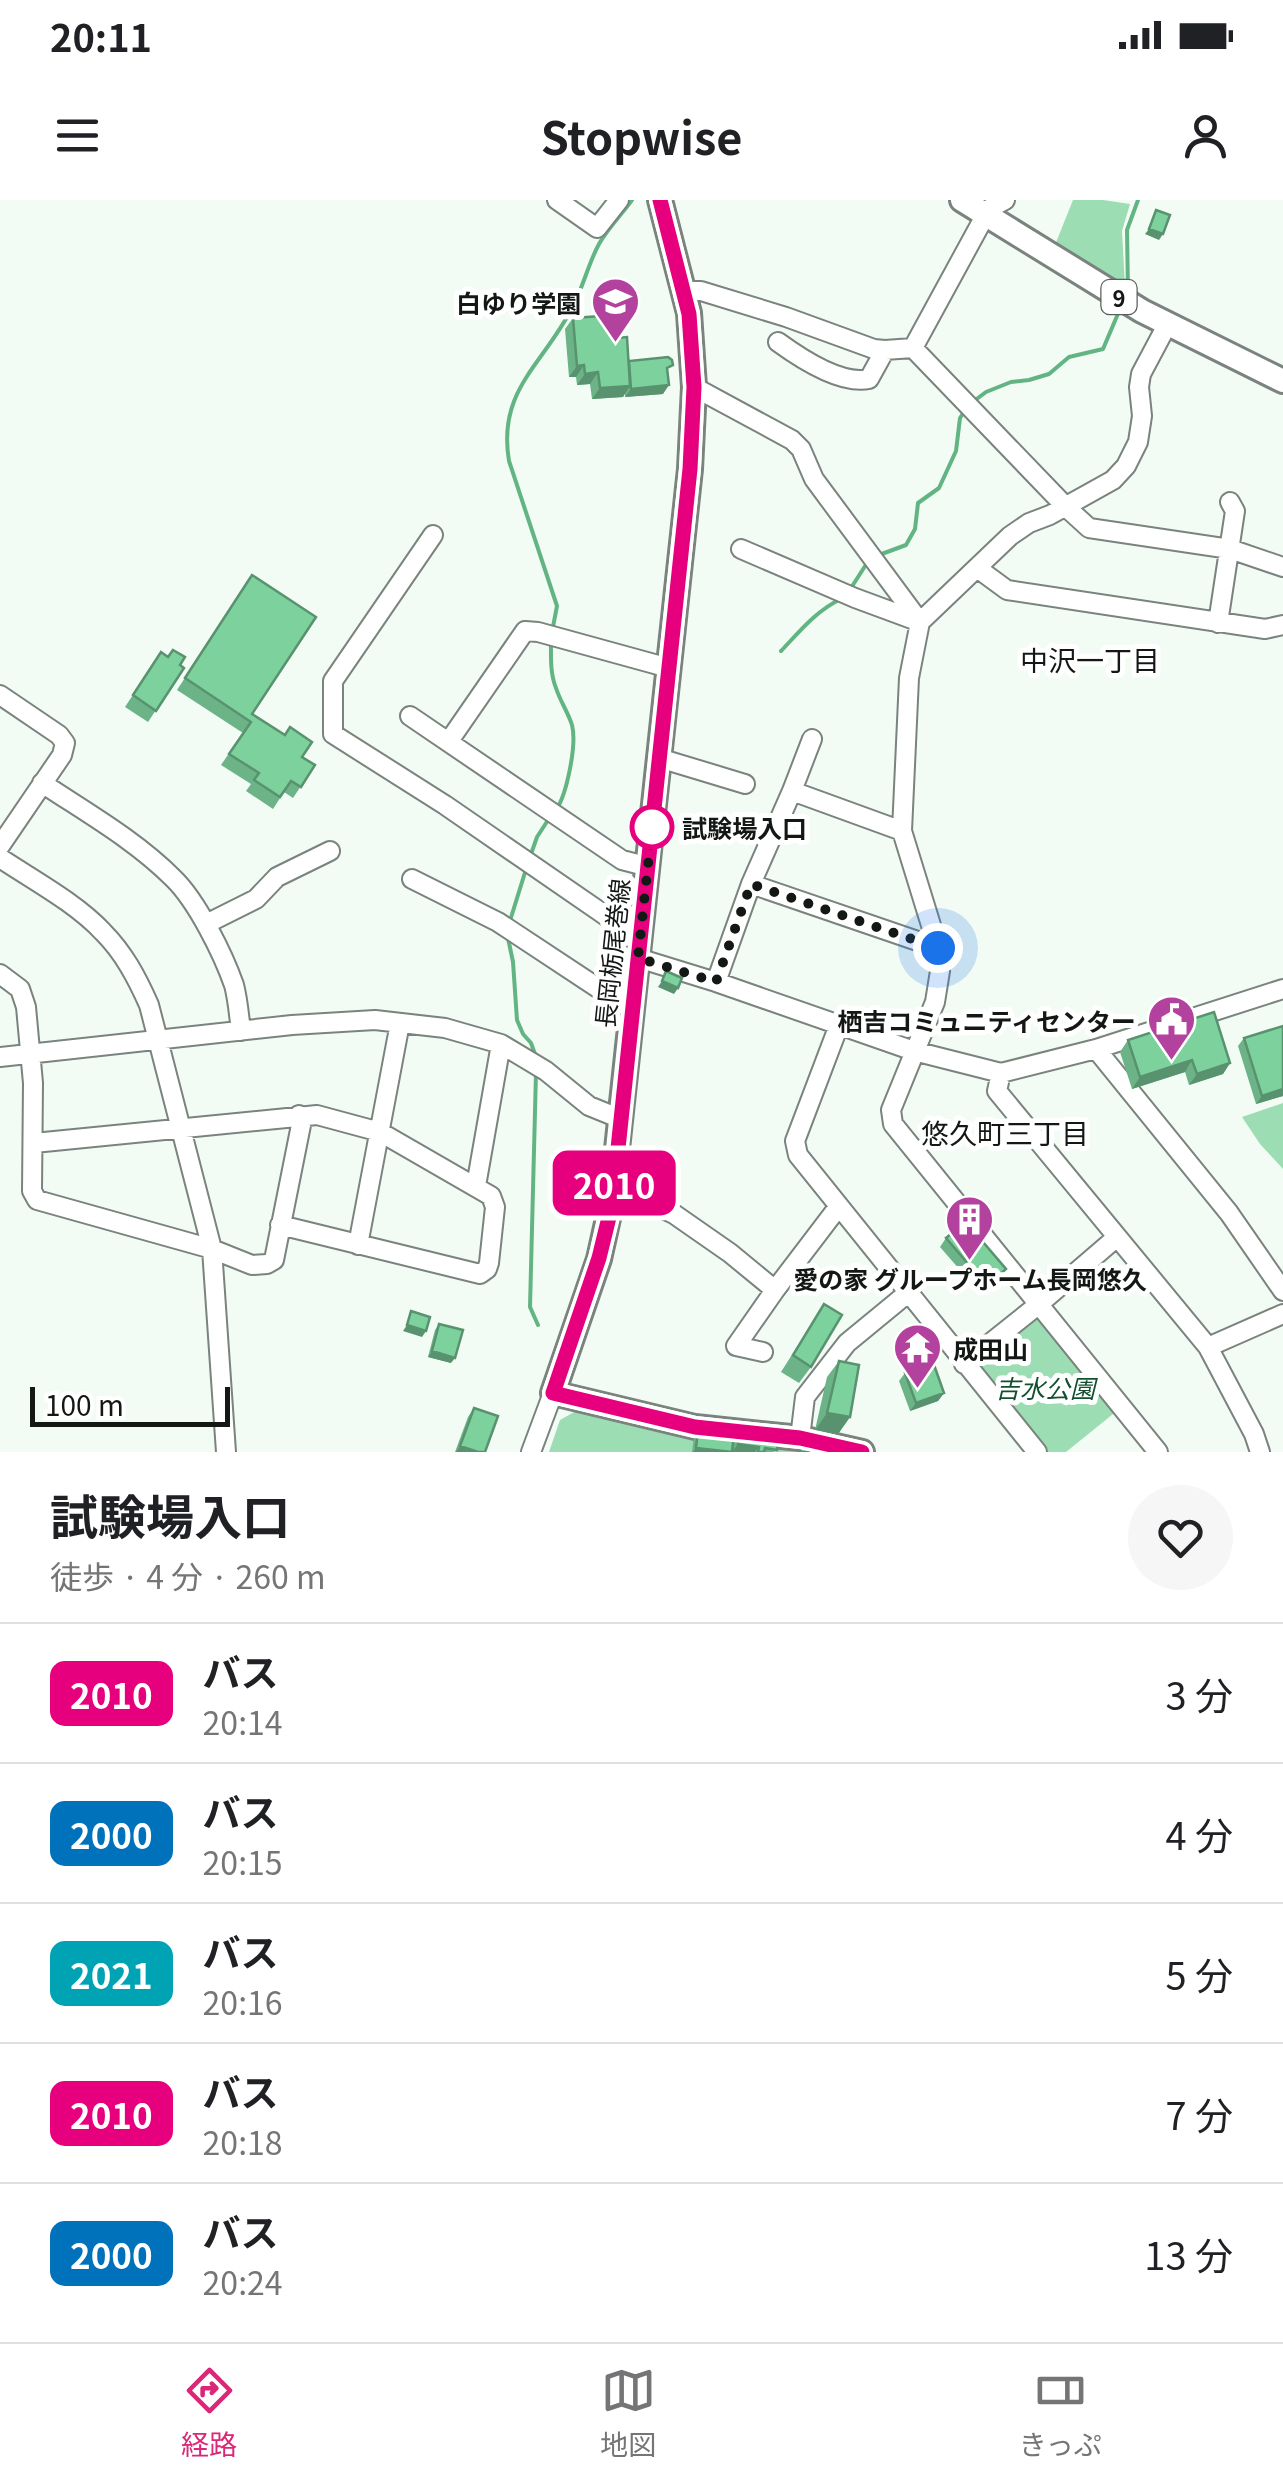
<!DOCTYPE html>
<html lang="ja">
<meta charset="utf-8">
<style>
body{margin:0;font-family:Georgia,"Noto Sans JP",serif;background:#f6f6f6;color:#202124;height:100vh;display:flex;flex-direction:column;font-size:38px;white-space:nowrap}
*{box-sizing:border-box;margin:0}
p{font-size:32px;color:#757577}
.icon{flex:none;width:55px;height:55px;fill:none;stroke:currentColor;stroke-width:2;stroke-linecap:round;stroke-linejoin:round}
.map{position:relative;height:1252px;overflow:hidden}
.details{display:flex;flex-direction:column;background:#fff;flex:1}
.details>*{flex:none}
.badge{padding:0 20px;border-radius:15px;font-size:35px;line-height:65px}
.scale{position:absolute;left:30px;bottom:25px;width:200px;box-sizing:border-box;padding-left:10px;border:5px solid #141815;border-top:0;font-size:28px;line-height:35px;white-space:nowrap;color:#141815;-webkit-text-stroke:8px #fff;paint-order:stroke}
.you{position:absolute;width:50px;height:50px;margin:-25px;border:8px solid #fff;border-radius:50%;background:#1a73e8;box-shadow:0 0 0 15px #1a73e833}
.map>.badge{position:absolute;translate:-50% -50%;box-shadow:0 0 0 5px #fff}
.round{display:grid;place-items:center;flex:none;width:105px;height:105px;border-radius:52px;background:#f6f6f6}
.head{display:flex;align-items:center;justify-content:space-between;height:170px;padding:0 50px}
h1{font-size:48px;font-weight:700;line-height:75px}
ul{padding:0;list-style:none}
li{display:flex;align-items:center;gap:30px;height:140px;padding:0 50px;border-top:2px solid #e0e0e0}
li div{flex:1}
li b{display:block;font-size:38px}
li em{font-style:normal}
li .badge{min-width:110px;font-weight:700;text-align:center}
.status{display:flex;justify-content:space-between;align-items:center;height:70px;padding:0 50px;background:#fff;direction:ltr}
.status svg{height:28px;fill:currentColor}
header{display:flex;justify-content:space-between;align-items:center;height:130px;padding:0 50px;background:#fff;font-size:45px;font-weight:700}
.tabs{display:flex;justify-content:space-around;align-items:center;height:140px;border-top:2px solid #e0e0e0;background:#fff;font-size:28px;color:#757577}
.tabs a{display:grid;justify-items:center;gap:5px}
.tabs .on{color:#db2777}
.map>svg:first-child{display:block}
.green{fill:#9cddb3}
.lines{fill:none;stroke-linecap:round;stroke-linejoin:round}
.stream{stroke:#62b583;stroke-width:4}
.minor-casing{stroke:#7a837d;stroke-width:22}
.major-casing{stroke:#7a837d;stroke-width:28}
.minor{stroke:#fff;stroke-width:18}
.major{stroke:#fff;stroke-width:22}
.wall{fill:#6cb487}
.shaded-wall{fill:#58926e}
.building{fill:#7dd19d;stroke:#58926e;stroke-width:2.5}
.line-casing{stroke:#fff;stroke-width:22}
.line{stroke:#e6007e;stroke-width:15}
.walk{stroke:#141815;stroke-width:10;stroke-dasharray:0 18}
.stop-dot{fill:#fff;stroke:#e6007e;stroke-width:5}
.labels{text-anchor:middle;dominant-baseline:central;stroke-width:10;stroke-linejoin:round;paint-order:stroke}
.shield{fill:#fff;stroke:#5a5d5b;stroke-width:2.5}
.shield-label{font-size:22px;font-weight:bold;fill:#141815}
.poi-label{font-size:25px;font-weight:bold;fill:#141815;stroke:#fff;text-anchor:end}
.stop-label{font-size:25px;font-weight:bold;fill:#141815;stroke:#fff;text-anchor:start}
.street-label{font-size:25px;fill:#141815;stroke:#fff}
.park-label{font-size:25px;font-style:italic;fill:#125130;stroke:#fff}
.neighbourhood-label{font-size:28px;fill:#141815;stroke:#fff}
</style>
<div class="status"><b>20:11</b><svg viewBox="0 0 49 12"><path d="M0 12V9h3v3zM5 12V6h3v6zM10 12V3h3v9zM15 12V0h3v12zM26 1h20v11H26zM47 4h2v5h-2z"/></svg></div>
<header><svg class="icon" aria-label="menu" viewBox="0 0 24 24"><path d="M4 6h16M4 12h16M4 18h16"/></svg>Stopwise<svg class="icon" aria-label="person" viewBox="0 0 24 24"><circle cx="12" cy="8" r="4"/><path d="M4 21q1-7 8-7t8 7"/></svg></header>
<div class="map">
<svg width="1283" height="1252" viewBox="0 0 1283 1252">
<rect width="100%" height="100%" fill="#f2fcf5"/>
<!-- green -->
<path class="green" d="M 1073,0 L 1103,0 L 1130,4 L 1122,31 L 1125,86 L 1055,45 Z
M 1283,903 L 1283,969 L 1260,944 L 1242,917 Z
M 1038,1112 L 1118,1210 L 1066,1252 L 1044,1252 L 973,1165 Z
M 585,1206 L 838,1252 L 549,1252 L 560,1220 Z"/>
<g class="lines">
<!-- stream -->
<path class="stream" d="M 1128,92 L 1127,30 L 1138,0
M 974,201 L 986,192 L 1011,182 L 1029,180 L 1049,174 L 1069,157 L 1103,149 L 1120,109
M 879,355 L 906,345 L 915,329 L 918,303 L 939,288 L 956,251 L 960,218 L 964,212
M 851,388 L 867,363
M 552,432 L 557,406 L 509,261 C 497,190 543,165 572,108 C 583,88 588,64 599,44 C 608,28 622,14 632,0
M 551,441 C 551,457 550,473 556,488 C 560,501 568,512 572,525 C 577,544 567,594 556,610
M 781,451 C 799,432 817,410 841,399
M 530,657 L 537,637 L 550,617
M 509,724 L 527,666
M 508,738 L 513,762 L 517,820 L 523,834 L 531,843 L 536,857
M 536,872 L 530,1107 L 538,1125"/>
<defs>
<path id="minor" d="M 557,0 L 597,28 L 619,0
M 684,91 L 701,91 L 786,117 L 874,149 L 885,150 L 913,148
M 778,142 C 800,158 841,185 869,179 L 885,150
M 913,148 L 1066,307 L 1089,328 L 1230,349 L 1283,367
M 913,148 L 986,14 L 992,7 L 1005,0
M 694,187 L 792,240 L 801,249 L 814,279 L 920,422 L 909,478 L 902,631 L 938,748 L 940,771 L 935,802 L 891,910 L 893,924 L 1158,1252
M 433,335 L 333,481 L 333,534 L 445,605 L 641,740
M 741,349 L 855,398 L 920,422 L 1010,336 L 1029,323 L 1050,315 L 1113,280 L 1126,266 L 1138,242 L 1142,216 L 1139,187 L 1141,174 L 1167,125
M 977,368 L 1007,390 L 1265,429 L 1283,425
M 1218,423 L 1235,311 L 1230,302
M 0,495 L 59,535 L 65,543 L 62,555 L 0,646
M 410,516 L 622,660 L 649,667
M 449,541 L 525,431 L 538,432 L 669,468
M 659,558 L 745,584
M 42,583 C 87,613 135,640 173,678 C 197,701 223,754 234,785 C 238,800 239,816 241,831
M 792,591 L 812,539
M 0,658 C 33,680 76,703 103,732 C 124,753 137,778 149,805 L 212,1049 L 226,1252
M 412,679 L 498,722 L 610,796 L 634,800
M 751,684 L 938,748
M 206,724 L 256,699 L 277,677 L 330,651
M 638,758 L 716,782 L 914,851 L 1001,873 L 1096,849 L 1283,789
M 0,774 L 20,789 L 26,807 L 33,883 L 32,991 L 37,1000 L 212,1049 L 252,1065 L 267,1064 L 274,1060 L 301,925 L 299,915
M 716,782 L 751,684 L 792,591 L 902,631
M 839,825 L 795,941 L 798,955 L 1037,1252
M 1096,849 L 1229,1013 L 1283,1091
M 0,857 L 292,825 L 375,820 L 445,828 L 501,844 L 546,871 L 589,906 L 621,919
M 1001,873 L 997,891 L 1208,1147 L 1254,1234 L 1260,1252
M 34,943 L 317,915 L 380,932 L 491,996 L 495,1007 L 489,1063 L 487,1069 L 480,1074 L 280,1025
M 476,986 L 501,844
M 614,986 L 674,1014 L 730,1053 L 775,1090 L 839,1006
M 358,1045 L 400,823
M 1208,1147 L 1283,1114
M 763,1152 L 736,1146 L 775,1090
M 964,1164 L 1038,1105 L 1117,1037
M 800,1238 L 805,1197 L 847,1143 L 909,1092
M 531,1252 L 553,1193"/>
<path id="major" d="M 660,0 L 689,113 L 694,187 L 690,269 L 611,1005 L 599,1059 L 553,1193 L 695,1227 L 800,1238 L 862,1252
M 962,0 L 1142,111 L 1283,181"/>
</defs>
<!-- minor casing -->
<use href="#minor" class="minor-casing"/>
<!-- major casing -->
<use href="#major" class="major-casing"/>
<!-- minor -->
<use href="#minor" class="minor"/>
<!-- major -->
<use href="#major" class="major"/>
</g>
<!-- wall -->
<path class="wall" d="M 573,118 L 617,138 L 629,161 L 668,172 L 663,194 L 625,197 L 625,193 L 623,197 L 592,199 L 590,184 L 577,185 L 576,177 L 569,177 L 565,129 Z
M 252,375 L 252,514 L 302,557 L 315,565 L 293,598 L 284,592 L 273,609 L 246,591 L 251,584 L 221,565 L 243,533 L 177,490 Z
M 161,452 L 184,468 L 148,522 L 125,507 Z
M 1244,838 L 1283,896 L 1256,904 L 1238,846 Z
M 1128,840 L 1230,863 L 1223,874 L 1189,885 L 1185,872 L 1132,889 L 1120,852 Z
M 946,1038 L 1006,1069 L 1000,1077 L 981,1094 L 940,1047 Z
M 824,1104 L 811,1167 L 799,1183 L 781,1172 Z
M 439,1124 L 451,1163 L 428,1157 L 435,1130 Z
M 839,1161 L 850,1217 L 838,1234 L 815,1230 L 827,1177 Z
M 905,1173 L 944,1193 L 938,1201 L 910,1211 L 899,1181 Z
M 474,1208 L 485,1252 L 455,1252 L 468,1217 Z
M 698,1230 L 733,1241 L 739,1232 L 775,1252 L 692,1252 L 694,1236 Z"/>
<!-- shaded-wall -->
<path class="shaded-wall" d="M 1149,29 L 1163,34 L 1159,40 L 1145,34 Z
M 584,165 L 576,177 L 569,177 L 577,166 Z
M 598,172 L 590,184 L 577,185 L 585,174 Z
M 669,185 L 663,194 L 625,197 L 631,189 Z
M 630,186 L 623,197 L 592,199 L 600,188 Z
M 662,781 L 678,788 L 674,794 L 658,787 Z
M 1192,860 L 1185,872 L 1132,889 L 1140,877 Z
M 1230,863 L 1223,874 L 1189,885 L 1197,874 Z
M 1283,889 L 1283,896 L 1256,904 L 1262,896 Z
M 1006,1069 L 1000,1077 L 981,1094 L 987,1086 Z
M 407,1125 L 426,1131 L 422,1137 L 403,1131 Z
M 432,1151 L 455,1158 L 451,1163 L 428,1157 Z
M 944,1193 L 938,1201 L 910,1211 L 916,1203 Z
M 827,1213 L 850,1217 L 838,1234 L 815,1230 Z
M 738,1244 L 759,1247 L 755,1252 L 732,1252 Z
M 460,1246 L 478,1252 L 456,1252 Z
M 696,1248 L 725,1252 L 693,1252 Z"/>
<!-- building -->
<path class="building" d="M 1156,10 L 1170,15 L 1163,34 L 1149,29 Z
M 615,115 L 617,138 L 627,137 L 630,186 L 600,188 L 598,172 L 585,174 L 584,165 L 577,166 L 573,118 Z
M 668,157 L 672,160 L 673,165 L 667,168 L 669,185 L 631,189 L 629,161 Z
M 252,375 L 316,417 L 252,514 L 285,535 L 290,527 L 312,542 L 302,557 L 315,565 L 301,587 L 291,581 L 280,597 L 254,580 L 259,573 L 229,554 L 251,522 L 185,478 Z
M 173,450 L 185,457 L 180,465 L 184,468 L 156,511 L 133,495 L 161,452 L 168,457 Z
M 666,771 L 682,778 L 678,788 L 662,781 Z
M 1214,812 L 1230,863 L 1197,874 L 1192,860 L 1140,877 L 1128,840 Z
M 1283,826 L 1283,889 L 1262,896 L 1244,838 Z
M 966,1022 L 1006,1069 L 987,1086 L 946,1038 Z
M 824,1104 L 842,1115 L 811,1167 L 793,1155 Z
M 411,1111 L 430,1117 L 426,1131 L 407,1125 Z
M 439,1124 L 463,1130 L 455,1158 L 432,1151 Z
M 839,1161 L 859,1165 L 850,1217 L 827,1213 Z
M 933,1162 L 944,1193 L 916,1203 L 905,1173 Z
M 474,1208 L 498,1216 L 485,1252 L 478,1252 L 460,1246 Z
M 698,1230 L 734,1235 L 732,1252 L 696,1248 Z
M 739,1232 L 778,1238 L 777,1250 L 765,1248 L 764,1252 L 758,1252 L 759,1247 L 738,1244 Z
M 801,1244 L 810,1245 L 809,1252 L 800,1252 Z"/>
<g class="lines">
<defs>
<path id="line" d="M 660,0 L 689,114 L 694,187 L 690,269 L 612,1005 L 599,1058 L 553,1193 L 695,1227 L 800,1238 L 862,1252"/>
</defs>
<!-- line casing -->
<use href="#line" class="line-casing"/>
<!-- line -->
<use href="#line" class="line"/>
<!-- walk -->
<path class="walk" d="M 652,627 L 638,758 L 716,782 L 751,684 L 938,748"/>
</g>
<!-- icons -->
<defs>
<symbol id="school-pin" viewBox="-11 -11 22 30"><path d="M0 17L-7.5 6A9.5 9.5 0 1 1 7.5 6Z" fill="#b2429e" stroke="#fff"/><path d="M0-5L7-2L0 1L-7-2ZM-4 1L0 2.5L4 1V4Q0 6-4 4Z" fill="#fff"/></symbol>
<symbol id="civic-pin" viewBox="-11 -11 22 30"><path d="M0 17L-7.5 6A9.5 9.5 0 1 1 7.5 6Z" fill="#b2429e" stroke="#fff"/><path d="M-.6-6.5H3V-4.5H.6V-3L4-1V1h2V6H-6V1h2V-1L-.6-3ZM-1.2 2.5V6h2.4V2.5Z" fill="#fff"/></symbol>
<symbol id="building-pin" viewBox="-11 -11 22 30"><path d="M0 17L-7.5 6A9.5 9.5 0 1 1 7.5 6Z" fill="#b2429e" stroke="#fff"/><path d="M-4-6H4V6H1V3H-1V6H-4ZM-2.5-4.3h1.7v1.8h-1.7ZM.8-4.3h1.7v1.8H.8ZM-2.5-1h1.7V.8h-1.7ZM.8-1h1.7V.8H.8Z" fill="#fff"/></symbol>
<symbol id="temple-pin" viewBox="-11 -11 22 30"><path d="M0 17L-7.5 6A9.5 9.5 0 1 1 7.5 6Z" fill="#b2429e" stroke="#fff"/><path d="M0-6L5-2H3V0L6.5 2.5H4V6H1.5V3h-3V6H-4V2.5H-6.5L-3 0V-2H-5Z" fill="#fff"/></symbol>
</defs>
<g fill-rule="evenodd">
<use href="#school-pin" x="588" y="74" width="55" height="75"/>
<use href="#civic-pin" x="1144" y="792" width="55" height="75"/>
<use href="#building-pin" x="942" y="992" width="55" height="75"/>
<use href="#temple-pin" x="890" y="1120" width="55" height="75"/>
</g>
<!-- markers -->
<circle class="stop-dot" cx="652" cy="627" r="20"/>
<g class="labels">
<!-- shield labels -->
<rect class="shield" x="1101.5" y="80" width="35" height="34" rx="8"/>
<g class="shield-label">
<text x="1119" y="97">9</text>
</g>
<!-- poi labels -->
<g class="poi-label">
<text x="581" y="102">白ゆり学園</text>
<text x="1136" y="820">栖吉コミュニティセンター</text>
<text x="970" y="1078" text-anchor="middle">愛の家 グループホーム長岡悠久</text>
<text x="953" y="1148" text-anchor="start">成田山</text>
</g>
<!-- stop labels -->
<g class="stop-label">
<text x="682" y="627">試験場入口</text>
</g>
<!-- street labels -->
<g class="street-label">
<text transform="translate(611 753) rotate(-84)">長岡栃尾巻線</text>
</g>
<!-- park labels -->
<g class="park-label">
<text x="1045" y="1187">吉水公園</text>
</g>
<!-- neighbourhood labels -->
<g class="neighbourhood-label">
<text x="1090" y="459">中沢一丁目</text>
<text x="1005" y="932">悠久町三丁目</text>
</g>
</g>
</svg>
<div class="scale">100 m</div>
<div class="you" style="left:938px;top:748px"></div>
<b class="badge" style="left:614px;top:983px;background:#e6007e;color:#fff">2010</b>
</div>
<section class="details">
<div class="head"><div><h1>試験場入口</h1><p>徒歩 · 4 分 · 260 m</p></div><a class="round"><svg class="icon" aria-label="heart" viewBox="0 0 24 24"><path d="M12 20l-8-8c-3-5 5-10 8-4 3-6 11-1 8 4z"/></svg></a></div>
<ul>
<li><span class="badge" style="background:#e6007e;color:#fff">2010</span><div><b>バス</b><p>20:14</p></div><em>3 分</em></li>
<li><span class="badge" style="background:#0072bc;color:#fff">2000</span><div><b>バス</b><p>20:15</p></div><em>4 分</em></li>
<li><span class="badge" style="background:#00a3b4;color:#fff">2021</span><div><b>バス</b><p>20:16</p></div><em>5 分</em></li>
<li><span class="badge" style="background:#e6007e;color:#fff">2010</span><div><b>バス</b><p>20:18</p></div><em>7 分</em></li>
<li><span class="badge" style="background:#0072bc;color:#fff">2000</span><div><b>バス</b><p>20:24</p></div><em>13 分</em></li>
</ul>
</section>
<nav class="tabs">
<a class="on"><svg class="icon" aria-label="directions" viewBox="0 0 24 24"><path d="M12 3l9 9-9 9-9-9zM9 14v-3h6M13 9l2 2-2 2"/></svg>経路</a>
<a><svg class="icon" aria-label="map" viewBox="0 0 24 24"><path d="M3 6l6-2 6 2 6-2v14l-6 2-6-2-6 2zM9 4v14M15 6v14"/></svg>地図</a>
<a><svg class="icon" aria-label="tickets" viewBox="0 0 24 24"><path d="M3 7h18v10H3zM15 7v10"/></svg>きっぷ</a>
</nav>
